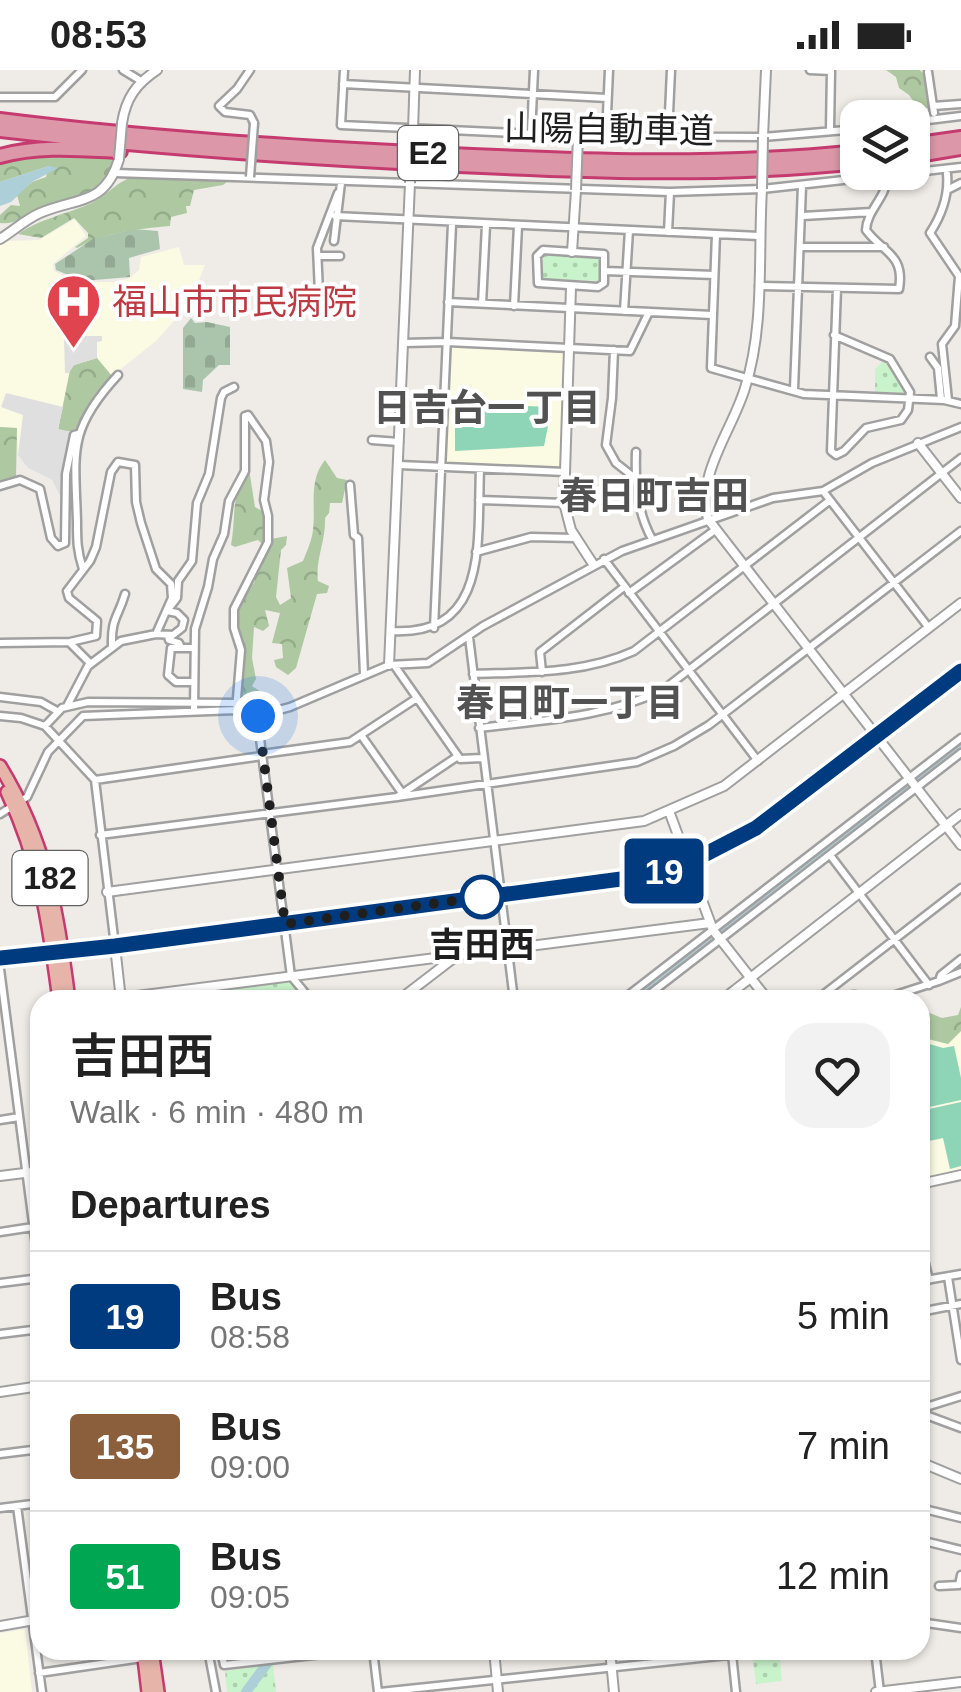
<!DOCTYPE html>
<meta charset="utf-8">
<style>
body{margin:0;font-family:Helvetica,"Noto Sans JP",sans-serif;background:#f2f2f2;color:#222;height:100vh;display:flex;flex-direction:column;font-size:38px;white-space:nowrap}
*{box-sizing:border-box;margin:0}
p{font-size:32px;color:#767676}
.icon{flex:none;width:55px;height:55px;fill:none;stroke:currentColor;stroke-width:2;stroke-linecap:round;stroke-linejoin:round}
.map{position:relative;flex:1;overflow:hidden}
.panel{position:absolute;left:30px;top:920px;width:900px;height:670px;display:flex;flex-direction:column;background:#fff;border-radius:30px;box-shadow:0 2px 8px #0004}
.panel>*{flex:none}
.badge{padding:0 20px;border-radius:8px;font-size:35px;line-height:65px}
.fabs{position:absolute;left:840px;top:30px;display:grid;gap:20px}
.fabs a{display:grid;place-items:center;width:90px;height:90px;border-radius:20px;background:#fff;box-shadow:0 2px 8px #0004;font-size:50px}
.you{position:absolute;width:50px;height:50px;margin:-25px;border:8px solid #fff;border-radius:50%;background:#1a73e8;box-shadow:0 0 0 15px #1a73e833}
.map>.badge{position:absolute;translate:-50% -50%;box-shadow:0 0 0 5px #fff}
h2{padding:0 40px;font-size:38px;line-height:90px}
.round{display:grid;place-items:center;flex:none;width:105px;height:105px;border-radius:30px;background:#f2f2f2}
.headline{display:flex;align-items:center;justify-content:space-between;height:170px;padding:0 40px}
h1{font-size:48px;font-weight:600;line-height:75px}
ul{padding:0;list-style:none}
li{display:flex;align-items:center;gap:30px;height:130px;padding:0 40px;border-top:2px solid #e0e0e0}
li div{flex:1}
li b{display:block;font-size:38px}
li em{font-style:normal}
li .badge{min-width:110px;font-weight:700;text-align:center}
.status{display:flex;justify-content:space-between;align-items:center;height:70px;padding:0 50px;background:#fff;direction:ltr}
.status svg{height:28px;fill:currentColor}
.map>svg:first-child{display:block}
.education{fill:#fbfae3}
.forest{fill:url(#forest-crowns)}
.cemetery{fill:url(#cemetery-stones)}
.park{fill:url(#park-dots)}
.pitch{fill:#8ed4b6}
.parking{fill:#dfdfdf}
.water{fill:#adcfd7}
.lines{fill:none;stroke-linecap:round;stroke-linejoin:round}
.river{stroke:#adcfd7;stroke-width:10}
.minor-casing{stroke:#a0a0a0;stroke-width:11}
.tertiary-casing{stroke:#a0a0a0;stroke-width:12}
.secondary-casing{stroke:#646a13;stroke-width:14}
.trunk-casing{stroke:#c53b70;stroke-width:16}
.motorway-casing{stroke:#c53b70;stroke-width:18}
.minor{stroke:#fff;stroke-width:6}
.tertiary{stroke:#fff;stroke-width:8}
.secondary{stroke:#f1f2c1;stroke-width:9}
.trunk{stroke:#e6b4a9;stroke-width:11}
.motorway{stroke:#dc98a8;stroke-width:12}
.minor-bridge-casing{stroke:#a0a0a0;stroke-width:11;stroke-linecap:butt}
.tertiary-bridge-casing{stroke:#a0a0a0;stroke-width:12;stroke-linecap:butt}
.minor-bridge{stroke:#fff;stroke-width:6}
.tertiary-bridge{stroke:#fff;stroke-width:8}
.line-casing{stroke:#fff;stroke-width:22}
.line{stroke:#003b80;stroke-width:15}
.walk{stroke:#1f1f1f;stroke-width:10;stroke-dasharray:0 18}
.stop-dot{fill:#fff;stroke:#003b80;stroke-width:5}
.labels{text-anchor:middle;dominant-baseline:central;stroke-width:8;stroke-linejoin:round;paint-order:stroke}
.shield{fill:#fff;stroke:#626262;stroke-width:2.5}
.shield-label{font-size:32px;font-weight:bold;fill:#1f1f1f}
.street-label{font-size:35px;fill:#1f1f1f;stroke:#fff}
.health-label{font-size:35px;fill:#be3a42;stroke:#fff;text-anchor:start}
.stop-label{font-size:35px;font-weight:bold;fill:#1f1f1f;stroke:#fff}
.neighbourhood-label{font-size:38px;font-weight:bold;fill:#525252;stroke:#fff}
</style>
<div class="status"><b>08:53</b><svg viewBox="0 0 49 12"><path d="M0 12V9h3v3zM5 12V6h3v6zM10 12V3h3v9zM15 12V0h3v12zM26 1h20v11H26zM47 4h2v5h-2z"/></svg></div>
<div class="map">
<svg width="961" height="1622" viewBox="0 0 961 1622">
<defs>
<pattern id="forest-crowns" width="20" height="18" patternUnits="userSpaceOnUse" patternTransform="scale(2.5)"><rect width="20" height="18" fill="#aec9a1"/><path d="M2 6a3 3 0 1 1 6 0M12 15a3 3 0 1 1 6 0" fill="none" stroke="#95ac8a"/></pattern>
<pattern id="cemetery-stones" width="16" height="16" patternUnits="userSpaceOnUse" patternTransform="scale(2.5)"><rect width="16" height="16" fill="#abc5ad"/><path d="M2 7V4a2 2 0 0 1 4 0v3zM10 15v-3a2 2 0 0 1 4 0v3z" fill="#93a994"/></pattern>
<pattern id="park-dots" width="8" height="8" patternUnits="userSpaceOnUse" patternTransform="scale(2.5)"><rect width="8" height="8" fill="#c9f3cb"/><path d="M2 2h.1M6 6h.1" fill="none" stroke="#acd0ae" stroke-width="1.8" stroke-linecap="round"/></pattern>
</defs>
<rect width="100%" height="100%" fill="#efece7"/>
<!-- education -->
<path class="education" d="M 75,149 L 86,166 L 53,194 L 54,201 L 77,212 L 114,212 L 130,208 L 139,200 L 141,187 L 179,177 L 184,195 L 205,195 L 190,233 L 156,271 L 112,306 L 96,288 L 70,300 L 58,359 L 75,362 L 69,425 L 59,424 L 52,410 L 28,398 L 18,384 L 17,358 L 0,357 L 0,174 L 7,171 L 39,170 Z
M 452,275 L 568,283 L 563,398 L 445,394 L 449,277 Z
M 920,961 L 928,969 L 948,974 L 961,961 L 961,1099 L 921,1108 Z
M 25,1559 L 32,1622 L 0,1622 L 0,1563 Z"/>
<!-- forest -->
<path class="forest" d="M 886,0 L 920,0 L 927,8 L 930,38 L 919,39 L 909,25 L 899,18 L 896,7 Z
M 34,86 L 114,87 C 105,133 72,124 38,140 C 24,146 16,155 0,153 L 0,145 L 11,135 L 20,136 L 17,125 L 32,112 L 46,107 L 49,96 L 0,112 L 0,92 Z
M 137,106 L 219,107 L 228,111 L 223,115 L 194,120 L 190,136 L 186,136 L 187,143 L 171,147 L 170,156 C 137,159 106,162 77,178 L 75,177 L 88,168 L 88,163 L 74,148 L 41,168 L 18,164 C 40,149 63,145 87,135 C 106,128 116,110 137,106 Z
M 97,288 L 112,306 L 75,362 L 58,360 L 70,300 L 74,295 Z
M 0,357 L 17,358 L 16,408 L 0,411 Z
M 325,390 L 337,408 L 347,410 L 342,433 L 330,433 L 329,443 L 325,448 C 326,471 315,490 318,511 L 329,516 L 327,523 L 317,524 L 296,598 L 288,605 L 276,597 L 274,590 L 283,588 L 282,574 L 272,573 L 280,543 L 265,540 L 269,556 L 263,561 L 254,557 L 252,588 L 256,609 L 252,616 L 264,624 L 261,635 L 255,637 L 242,632 L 243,580 L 237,557 L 239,529 L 254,513 L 261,485 L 271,469 L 287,466 L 286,475 L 281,480 L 276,527 L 280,535 L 291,528 L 287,498 L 303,491 C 307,481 312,470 313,460 C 316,436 308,411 325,390 Z
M 249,399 L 255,437 L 264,442 L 266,472 L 263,475 L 258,470 L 235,477 L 231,475 C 237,442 229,430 249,399 Z
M 961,937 L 961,961 L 948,974 L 928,969 L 920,961 L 920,939 L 942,948 L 958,945 Z"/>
<!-- cemetery -->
<path class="cemetery" d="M 134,159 L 158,161 L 160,179 L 129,188 L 130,207 L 83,211 L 56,200 L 55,194 L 93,169 Z
M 191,248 L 195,253 L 207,252 L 230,257 L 230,295 L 219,295 L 203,310 L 202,322 L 183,319 L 183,258 Z"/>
<!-- park -->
<path class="park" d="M 543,183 L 603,185 L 602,211 L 543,209 Z
M 884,290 L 889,290 L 909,327 L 875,325 L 875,299 Z
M 292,910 L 306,930 L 135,930 Z
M 779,1581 L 782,1611 L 756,1614 L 752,1583 Z
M 273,1595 L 276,1622 L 227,1622 L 225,1601 Z"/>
<!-- pitch -->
<path class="pitch" d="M 455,333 L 552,337 L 544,376 L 455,381 Z
M 926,973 L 943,978 L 954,976 L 961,1008 L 961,1030 L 920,1039 L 920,974 Z
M 961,1032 L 961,1096 L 950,1099 L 943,1068 L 920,1073 L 920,1041 Z"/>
<!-- parking -->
<path class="parking" d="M 64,266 L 102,266 L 102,271 L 97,272 L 97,288 L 74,295 L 69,303 L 65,303 Z
M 6,323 L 63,337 L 58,359 L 72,362 L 65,397 L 61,402 L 65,425 L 59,424 L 52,410 L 28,398 L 18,385 L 23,345 L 1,337 Z"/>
<!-- water -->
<path class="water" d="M 49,96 L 58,98 L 32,112 L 11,132 L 0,136 L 0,112 Z"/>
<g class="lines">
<!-- river -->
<path class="river" d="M 633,930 L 961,676
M 246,1622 L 277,1580"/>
<defs>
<path id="minor" d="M 123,0 L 141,11
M 250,0 L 237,19 L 219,36 L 225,42 L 250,45 L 254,53
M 344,0 L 341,55 L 578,66 L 763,67 L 858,59
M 810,0 L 831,1
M 928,2 L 934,43
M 343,14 L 607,28
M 0,27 L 55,27 L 82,0
M 933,36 L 961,34
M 912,52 L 961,46
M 830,60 L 831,0
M 531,64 L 534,0
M 668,65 L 671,0
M 606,66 L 609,0
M 115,103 L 670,122 L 762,119 L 961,97
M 947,104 C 949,125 941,146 930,163 L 959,206 L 955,256 L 942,274 L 948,330
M 949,119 L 961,113
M 335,146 L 759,166
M 803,146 L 871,142
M 668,162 L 670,122
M 716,164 L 711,298 L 804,324 L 944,330 L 961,334
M 334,171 L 341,113
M 801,177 L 884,177
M 543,180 L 604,184 L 604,213 L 598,217 L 538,213 L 537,186 Z
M 318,186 L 340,186
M 605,201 L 714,205
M 759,216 L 899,219 C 905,184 883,183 866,160 C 867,140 886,128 887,108
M 319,222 L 317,178 L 338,123
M 448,232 L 712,245
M 482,234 L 486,155
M 514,236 L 518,156
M 624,241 L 629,160
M 834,265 L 890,289 L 910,322 L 908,340 L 901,350 L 866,358 L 844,381 L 836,385 L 831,381 L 837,218
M 404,273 L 447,272 L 630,281 L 649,242
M 614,280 L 612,328 L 606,375 L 616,393 L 635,408
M 930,287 L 938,298 L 941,329
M 794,319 L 802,116
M 372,370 L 399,372
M 636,382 C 635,412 637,442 652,469
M 399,395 L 565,402
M 350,415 L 354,465 L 358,468 L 364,604
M 0,416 L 20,410 L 40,419 L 51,468 L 58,476 L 65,473 L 66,404 L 74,365 L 78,364
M 479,430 L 564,433
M 476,482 L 531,467 L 575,468
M 604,489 L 758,691
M 83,499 C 77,481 77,470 77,452 C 75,382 67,360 118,305
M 629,523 L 715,460
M 434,558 L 452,154
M 929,558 L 823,421 L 872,393 L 961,357
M 391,561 C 490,567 477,470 480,399
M 156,564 L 173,565 L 182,558 L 184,550 L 177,543 L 167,541 L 177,528 L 178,511 L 192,491 L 197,433 L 209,404 L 221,328 L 224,322 L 234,317
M 168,566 L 169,570 L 179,573 L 181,578
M 469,567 L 514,930
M 0,573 L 70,572 L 96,566 L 97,551 L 69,528 L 67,521 L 90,491 L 96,477 L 111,402 L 118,392 L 135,395 L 136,432 L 141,453 L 156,499 L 171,514 L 172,528 L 156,564 L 121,571 L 88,596 L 67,636
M 70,573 L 91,594
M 112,576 C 111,548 118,548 125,524
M 394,595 L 460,689 L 482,688
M 542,602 L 540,582 L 624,517
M 473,604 C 527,602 584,604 634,581 L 829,431
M 192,612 L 176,612 L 168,605 L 171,578 L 193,578
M 0,627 L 41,632 L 57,641
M 236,640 L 241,580 L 234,558 L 234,539 L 268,472 L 268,446 L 264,430 L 269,392 L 266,371 L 248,345 L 245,346
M 194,641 L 195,559 L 208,517 L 213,489 L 224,464 L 229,431 L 245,401 L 245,346
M 0,646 L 21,648 L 45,656 L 95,710 L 115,876
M 257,646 L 262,684 L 350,672 L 417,628
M 45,656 L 62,638 L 88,632 L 237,633
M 479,658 C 543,650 603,648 663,620 L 961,388
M 361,665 L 402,723
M 262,684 L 291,906 L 311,930
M 95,710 L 262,686
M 397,727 L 458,686
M 0,744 L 27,727 L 48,682 L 83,646 L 236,640 L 257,646 L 290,637 L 389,595 L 428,593 L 483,556 L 622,481 L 773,428 L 823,421
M 100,765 L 397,727 L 637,692 L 674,676 L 709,655 L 961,461
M 830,785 L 929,915
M 0,899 L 40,1207
M 939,911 L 961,902
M 824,929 L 824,924 L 961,818
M 622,930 L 961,668
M 642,930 L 961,683
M 822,930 L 854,925 L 883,929 L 939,911 L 941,905 L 961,889
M 0,1050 L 19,1047
M 0,1162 L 33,1157
M 920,1173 L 929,1210
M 948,1207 L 961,1290
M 920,1211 L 961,1204
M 0,1213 L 40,1208
M 920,1242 L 961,1234
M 0,1264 L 40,1259
M 920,1303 L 926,1345 L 920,1354
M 926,1337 L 961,1326
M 926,1345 L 961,1358
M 0,1384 L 40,1379
M 17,1436 L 42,1622
M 0,1438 L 40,1433
M 920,1438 L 961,1448
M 920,1470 L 961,1480
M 939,1516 L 959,1515 L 961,1505
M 920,1552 L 961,1558
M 208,1580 L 216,1622
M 221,1580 L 224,1595 L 358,1580
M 373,1580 L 378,1622
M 875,1580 L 880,1622
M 732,1584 L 736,1622
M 39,1603 L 142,1588
M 380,1622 L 776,1580"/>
<path id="tertiary" d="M 122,53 C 126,28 136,14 157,0
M 413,60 L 415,0
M 763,67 L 766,0
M 762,119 C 758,184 765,256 745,318 C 732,361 696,404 708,449 L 961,775
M 0,169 C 13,161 26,149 40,143 C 77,127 105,136 119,89
M 572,182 L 576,120
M 571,217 L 564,433 L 571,460 L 593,494
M 918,373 L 961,428
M 389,595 L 410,113
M 669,741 L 713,860 L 768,930
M 107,822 L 644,751 L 724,716 L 961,533
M 115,876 L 121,930
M 121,928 L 710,853
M 399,930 L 455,887
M 722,930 L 961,744
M 0,1106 L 40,1101
M 920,1114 L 961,1105
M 0,1322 L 40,1316
M 920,1392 L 961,1409
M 0,1556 L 40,1549
M 494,1580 L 498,1622
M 610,1580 L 614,1622
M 876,1622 L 961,1612"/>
<path id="secondary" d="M 0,889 L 115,876 L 636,807 L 672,799 L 756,758 L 961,601"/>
<path id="trunk" d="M 0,696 C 47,773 58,843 69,930
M 7,722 C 40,791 49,855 59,930
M 143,1580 L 148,1622
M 152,1580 L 158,1622"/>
<path id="motorway" d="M 0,50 C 143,68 288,77 432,84 C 574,91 716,97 858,82
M 0,60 C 146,77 293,87 440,94 C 579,101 719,107 858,92
M 912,75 L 961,68
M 0,86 C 39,75 80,79 120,81
M 912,86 L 961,78"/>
</defs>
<!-- minor casing -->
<use href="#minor" class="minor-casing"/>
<!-- tertiary casing -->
<use href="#tertiary" class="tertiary-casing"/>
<!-- secondary casing -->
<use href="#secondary" class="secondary-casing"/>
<!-- trunk casing -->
<use href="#trunk" class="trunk-casing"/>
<!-- motorway casing -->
<use href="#motorway" class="motorway-casing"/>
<!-- minor -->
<use href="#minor" class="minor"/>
<!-- tertiary -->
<use href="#tertiary" class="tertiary"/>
<!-- secondary -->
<use href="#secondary" class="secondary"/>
<!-- trunk -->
<use href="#trunk" class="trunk"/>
<!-- motorway -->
<use href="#motorway" class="motorway"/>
<defs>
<path id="minor-bridge" d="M 250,107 L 254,53"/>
<path id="tertiary-bridge" d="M 119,89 L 122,53
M 410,113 L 413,60
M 762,119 L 763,67
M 576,120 L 578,66"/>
</defs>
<!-- minor-bridge casing -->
<use href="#minor-bridge" class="minor-bridge-casing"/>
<!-- tertiary-bridge casing -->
<use href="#tertiary-bridge" class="tertiary-bridge-casing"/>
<!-- minor-bridge -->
<use href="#minor-bridge" class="minor-bridge"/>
<!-- tertiary-bridge -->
<use href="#tertiary-bridge" class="tertiary-bridge"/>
</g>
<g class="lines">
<defs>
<path id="line" d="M 0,888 L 115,876 L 636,807 L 672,799 L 702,786 L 756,758 L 961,601"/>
</defs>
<!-- line casing -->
<use href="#line" class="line-casing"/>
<!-- line -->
<use href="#line" class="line"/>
<!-- walk -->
<path class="walk" d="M 258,646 L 285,854 L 482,827"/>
</g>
<!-- icons -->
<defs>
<symbol id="hospital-pin" viewBox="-11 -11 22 30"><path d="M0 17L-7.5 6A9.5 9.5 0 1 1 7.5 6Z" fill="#e0444e" stroke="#fff"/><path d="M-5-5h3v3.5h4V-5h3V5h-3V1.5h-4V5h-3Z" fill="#fff"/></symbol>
</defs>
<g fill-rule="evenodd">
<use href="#hospital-pin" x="42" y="200" width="63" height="86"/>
</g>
<!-- markers -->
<circle class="stop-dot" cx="482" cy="827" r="20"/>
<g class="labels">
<!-- shield labels -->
<g class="shield">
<rect x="398" y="56" width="60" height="54" rx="8"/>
<rect x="12.5" y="781" width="75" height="54" rx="8"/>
</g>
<g class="shield-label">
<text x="428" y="83">E2</text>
<text x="50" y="808">182</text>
</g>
<!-- street labels -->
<g class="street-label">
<text transform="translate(609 59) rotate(1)">山陽自動車道</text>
</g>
<!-- health labels -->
<g class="health-label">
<text x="112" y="231">福山市市民病院</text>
</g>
<!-- stop labels -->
<g class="stop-label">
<text x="482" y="874">吉田西</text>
</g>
<!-- neighbourhood labels -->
<g class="neighbourhood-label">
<text x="487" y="338">日吉台一丁目</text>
<text x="654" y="426">春日町吉田</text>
<text x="570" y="633">春日町一丁目</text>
</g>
</g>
</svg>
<div class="fabs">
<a><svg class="icon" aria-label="layers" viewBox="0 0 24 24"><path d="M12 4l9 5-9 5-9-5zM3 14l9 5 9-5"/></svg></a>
</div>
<div class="you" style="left:258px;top:646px"></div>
<b class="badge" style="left:664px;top:801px;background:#003b80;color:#fff">19</b>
<section class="panel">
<div class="headline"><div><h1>吉田西</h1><p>Walk · 6 min · 480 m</p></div><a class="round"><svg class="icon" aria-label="heart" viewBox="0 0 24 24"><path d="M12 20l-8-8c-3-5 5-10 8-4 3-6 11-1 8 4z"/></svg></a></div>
<h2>Departures</h2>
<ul>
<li><span class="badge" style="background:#003b80;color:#fff">19</span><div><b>Bus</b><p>08:58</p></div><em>5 min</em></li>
<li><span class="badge" style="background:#8b5e3c;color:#fff">135</span><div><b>Bus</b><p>09:00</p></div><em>7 min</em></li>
<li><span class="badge" style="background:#00a651;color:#fff">51</span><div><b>Bus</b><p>09:05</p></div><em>12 min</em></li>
</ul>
</section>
</div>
